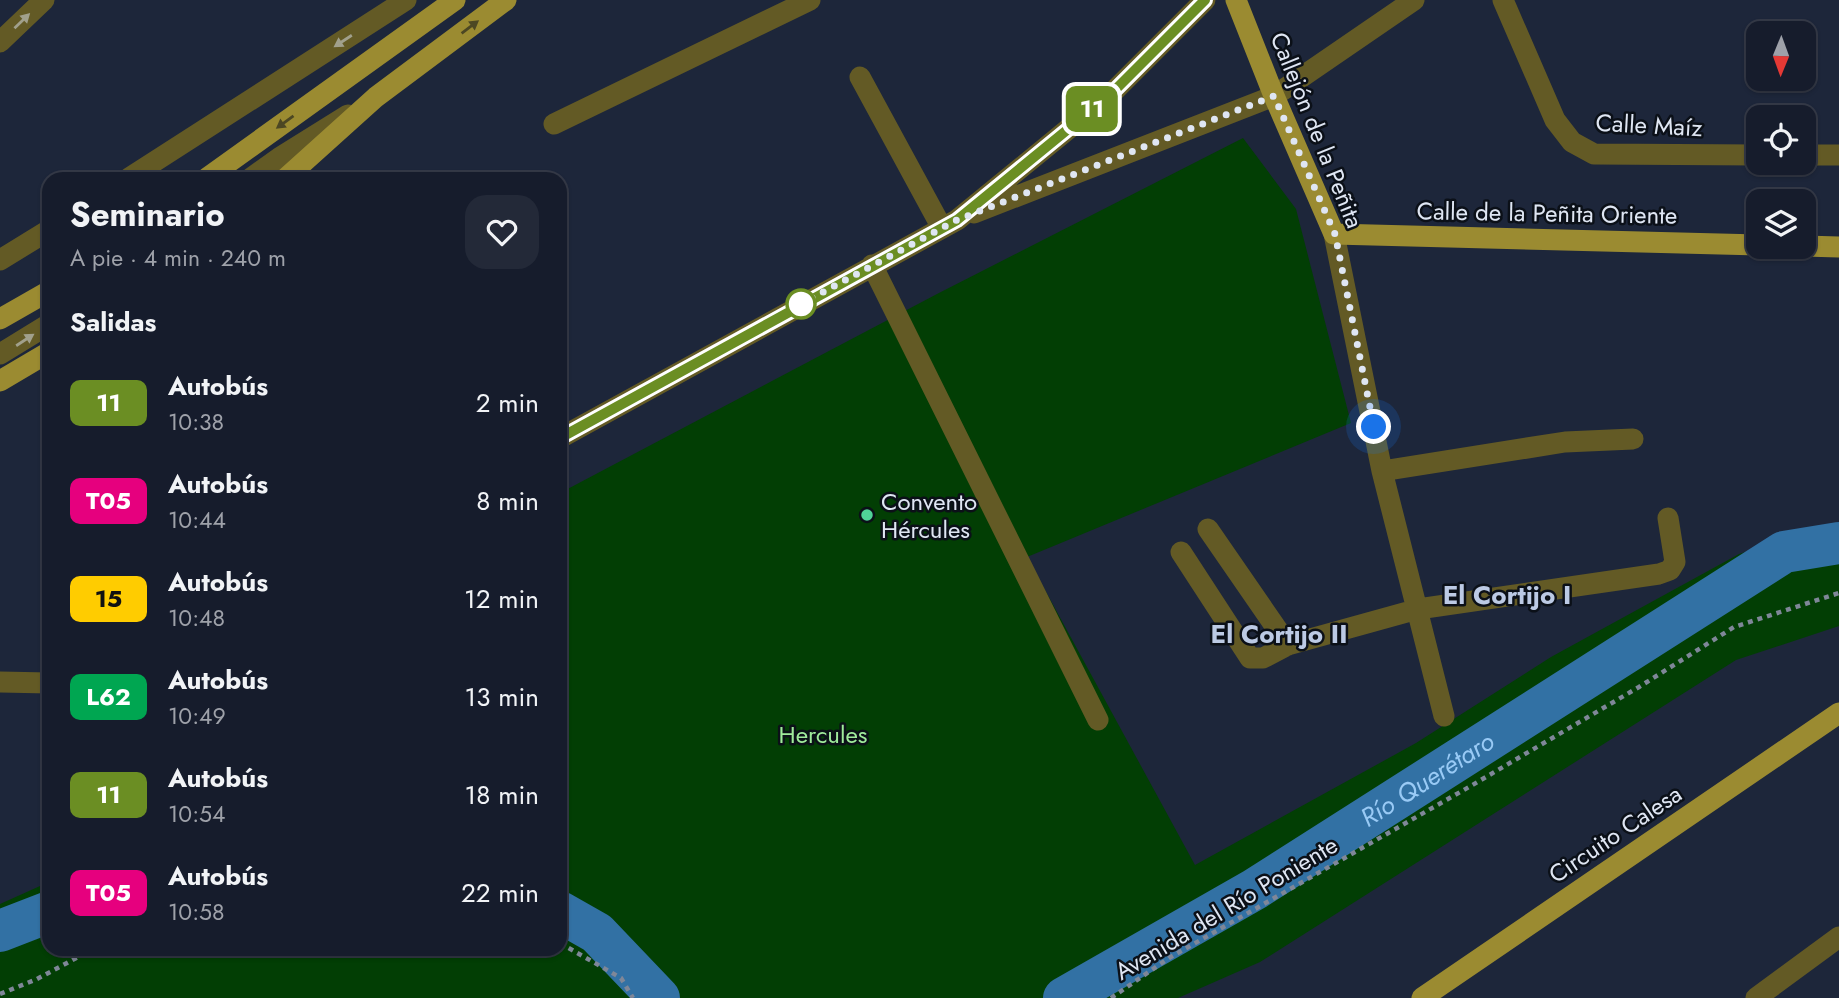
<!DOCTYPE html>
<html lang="es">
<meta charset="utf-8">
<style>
body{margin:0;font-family:Jost,sans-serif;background:#232938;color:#f1f3f6;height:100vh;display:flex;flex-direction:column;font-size:26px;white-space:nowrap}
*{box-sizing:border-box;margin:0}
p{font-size:23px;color:#9ea1a9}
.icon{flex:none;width:38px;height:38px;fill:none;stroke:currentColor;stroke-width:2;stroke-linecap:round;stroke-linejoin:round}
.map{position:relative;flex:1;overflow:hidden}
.sheet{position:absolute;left:42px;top:172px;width:525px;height:784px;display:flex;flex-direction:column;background:#161c2c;border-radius:21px;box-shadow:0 2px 5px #0004,0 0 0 2px #353a48}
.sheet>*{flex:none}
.badge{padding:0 14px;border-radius:10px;font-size:24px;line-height:46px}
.needle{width:46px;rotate:181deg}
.controls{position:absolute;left:1746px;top:21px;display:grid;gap:14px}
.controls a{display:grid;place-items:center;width:70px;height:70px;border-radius:14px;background:#161c2c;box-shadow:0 2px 5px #0004,0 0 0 2px #353a48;font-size:35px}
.you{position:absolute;width:35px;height:35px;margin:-18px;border:5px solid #fff;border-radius:50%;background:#1a73e8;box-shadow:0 0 0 10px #1a73e833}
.map>.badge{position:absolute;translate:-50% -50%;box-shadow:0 0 0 4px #fff}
h2{padding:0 28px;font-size:26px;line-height:63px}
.round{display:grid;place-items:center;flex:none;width:74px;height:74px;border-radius:21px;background:#232938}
.overview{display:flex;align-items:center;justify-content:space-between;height:119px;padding:0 28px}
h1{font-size:33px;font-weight:700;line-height:52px}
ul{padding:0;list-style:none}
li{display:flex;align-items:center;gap:21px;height:98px;padding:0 28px}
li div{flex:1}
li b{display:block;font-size:26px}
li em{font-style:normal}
li .badge{min-width:77px;font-weight:700;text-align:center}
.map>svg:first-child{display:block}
.park{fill:#023e04}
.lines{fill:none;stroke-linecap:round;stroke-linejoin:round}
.river{stroke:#3271a4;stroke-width:42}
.path{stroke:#7f8798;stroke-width:4.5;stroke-dasharray:5 5;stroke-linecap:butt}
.minor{stroke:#635a25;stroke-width:21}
.major{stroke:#9b8b31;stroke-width:21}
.oneway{fill:#a1a08c}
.oneway2{fill:#4c4723}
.line-casing{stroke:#fff;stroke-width:16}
.line{stroke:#6b8e23;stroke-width:10}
.walk{stroke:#dfe6f3;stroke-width:7;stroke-dasharray:0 12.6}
.stop-dot{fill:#fff;stroke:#6b8e23;stroke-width:3.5}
.poi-dot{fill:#50d398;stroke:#0b1018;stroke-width:2.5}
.labels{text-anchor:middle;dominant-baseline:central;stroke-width:5;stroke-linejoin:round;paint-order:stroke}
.street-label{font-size:24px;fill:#dfe6f3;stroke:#0b1018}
.poi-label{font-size:24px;fill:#dfe6f3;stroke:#0b1018;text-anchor:start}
.park-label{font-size:24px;fill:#9feb9b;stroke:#0b1018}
.neighbourhood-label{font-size:26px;font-weight:bold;fill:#bccae4;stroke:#0b1018}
.water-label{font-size:26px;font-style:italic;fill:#99caf5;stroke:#0b1018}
</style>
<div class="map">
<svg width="1839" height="998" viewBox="0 0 1839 998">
<rect width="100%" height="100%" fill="#1d263a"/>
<!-- park -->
<path class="park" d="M 1243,138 L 1296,209 L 1351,423 L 1027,557 L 1195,865 L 1416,743 L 1551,657 L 1739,554 L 1839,522 L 1839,626 L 1736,660 L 1260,962 L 1178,998 L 0,998 L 0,904 L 49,882 L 49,948 L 560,948 L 560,493 L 937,294 Z"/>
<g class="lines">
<!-- river -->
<g class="river">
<path d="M 560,912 L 597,933 L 659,998"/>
<path d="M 0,931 L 49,912"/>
<path id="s1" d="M 1064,998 L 1255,889 L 1784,552 L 1839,543"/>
</g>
<!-- path -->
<path class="path" d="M 560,943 L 621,978 L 633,998
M 0,994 L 37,979 L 95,948
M 1111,998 L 1169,958 L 1469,787 L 1639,687 L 1734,627 L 1839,593"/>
<!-- minor -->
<path class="minor" d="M 1503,0 L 1555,120 L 1572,142 L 1594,154 L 1759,155
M 0,42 L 44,0
M 860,77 L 942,228
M 554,124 L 810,0
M 1804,155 L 1839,155
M 129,178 L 406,0
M 251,178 L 279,158 L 348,115
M 974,213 L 1274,96 L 1414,0
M 1334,234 L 1382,471 L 1444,716
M 0,260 L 49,230
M 872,265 L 1098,720
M 0,354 L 49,324
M 560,438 L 957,220 L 1111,94 L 1205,0
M 1382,471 L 1565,442 L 1633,439
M 1208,529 L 1288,645
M 1181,552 L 1250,658 L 1263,658 L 1288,645 L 1418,609 L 1659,574 L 1670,570 L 1675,562 L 1668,518
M 0,682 L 49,683
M 1756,998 L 1839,937"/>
<!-- major -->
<path class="major" d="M 1236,0 L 1274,96 L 1334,234 L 1759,245
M 207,178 L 455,0
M 286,178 L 376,97 L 506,0
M 1804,246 L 1839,247
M 0,319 L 49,291
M 0,381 L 49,352
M 1422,998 L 1839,713"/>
</g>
<!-- one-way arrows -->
<defs><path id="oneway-solid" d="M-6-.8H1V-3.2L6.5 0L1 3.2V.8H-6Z" transform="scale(1.75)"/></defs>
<g class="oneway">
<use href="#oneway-solid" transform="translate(22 21) rotate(-44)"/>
<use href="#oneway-solid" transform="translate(343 41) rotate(147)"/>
<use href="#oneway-solid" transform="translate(25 340) rotate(-33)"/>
</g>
<g class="oneway2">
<use href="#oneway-solid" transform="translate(470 27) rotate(-37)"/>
<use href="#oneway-solid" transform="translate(285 122) rotate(144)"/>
</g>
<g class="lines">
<defs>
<path id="line" d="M 560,438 L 957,220 L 1111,94 L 1205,0"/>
</defs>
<!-- line casing -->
<use href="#line" class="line-casing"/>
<!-- line -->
<use href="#line" class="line"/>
<!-- walk -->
<path class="walk" d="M 801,304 L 957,220 L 1274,96 L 1335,234 L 1374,427"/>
</g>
<!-- markers -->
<circle class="stop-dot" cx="801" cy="304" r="14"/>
<circle class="poi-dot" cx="867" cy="515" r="7"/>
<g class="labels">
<!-- street labels -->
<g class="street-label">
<text transform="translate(1649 125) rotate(3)">Calle Maíz</text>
<text transform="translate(1317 130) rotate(68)">Callejón de la Peñita</text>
<text transform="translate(1547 213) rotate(1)">Calle de la Peñita Oriente</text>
<text transform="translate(1615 834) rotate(-34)">Circuito Calesa</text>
<text transform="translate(1226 908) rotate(-31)">Avenida del Río Poniente</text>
</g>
<!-- poi labels -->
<g class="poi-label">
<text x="881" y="501">Convento<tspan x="881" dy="28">Hércules</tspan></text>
</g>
<!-- park labels -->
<g class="park-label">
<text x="823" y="734">Hercules</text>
</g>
<!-- neighbourhood labels -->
<g class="neighbourhood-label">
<text x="1507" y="595">El Cortijo I</text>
<text x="1279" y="634">El Cortijo II</text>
</g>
<!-- water labels -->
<g class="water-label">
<text stroke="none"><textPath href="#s1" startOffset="424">Río Querétaro</textPath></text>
</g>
</g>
</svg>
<div class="controls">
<a><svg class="needle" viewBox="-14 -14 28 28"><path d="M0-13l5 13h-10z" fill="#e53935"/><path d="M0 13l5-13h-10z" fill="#9ea1a9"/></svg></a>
<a><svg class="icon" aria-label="locate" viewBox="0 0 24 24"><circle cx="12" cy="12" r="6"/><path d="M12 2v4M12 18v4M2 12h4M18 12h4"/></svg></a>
<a><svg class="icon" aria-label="layers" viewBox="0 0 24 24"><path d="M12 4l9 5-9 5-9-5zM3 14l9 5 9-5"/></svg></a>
</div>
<div class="you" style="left:1374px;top:427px"></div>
<b class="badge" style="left:1092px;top:109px;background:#6b8e23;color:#fff">11</b>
<section class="sheet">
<div class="overview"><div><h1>Seminario</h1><p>A pie · 4 min · 240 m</p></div><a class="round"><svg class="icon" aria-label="heart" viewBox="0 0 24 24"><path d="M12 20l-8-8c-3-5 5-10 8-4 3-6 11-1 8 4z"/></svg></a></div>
<h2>Salidas</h2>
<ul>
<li><span class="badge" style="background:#6b8e23;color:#fff">11</span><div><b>Autobús</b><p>10:38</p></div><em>2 min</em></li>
<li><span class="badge" style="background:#e6007e;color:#fff">T05</span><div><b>Autobús</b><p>10:44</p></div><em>8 min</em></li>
<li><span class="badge" style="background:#fc0;color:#111">15</span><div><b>Autobús</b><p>10:48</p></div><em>12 min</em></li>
<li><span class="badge" style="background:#00a651;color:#fff">L62</span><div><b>Autobús</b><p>10:49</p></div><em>13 min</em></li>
<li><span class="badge" style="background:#6b8e23;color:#fff">11</span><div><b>Autobús</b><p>10:54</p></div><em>18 min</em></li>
<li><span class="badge" style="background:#e6007e;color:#fff">T05</span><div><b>Autobús</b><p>10:58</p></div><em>22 min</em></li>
</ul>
</section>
</div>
